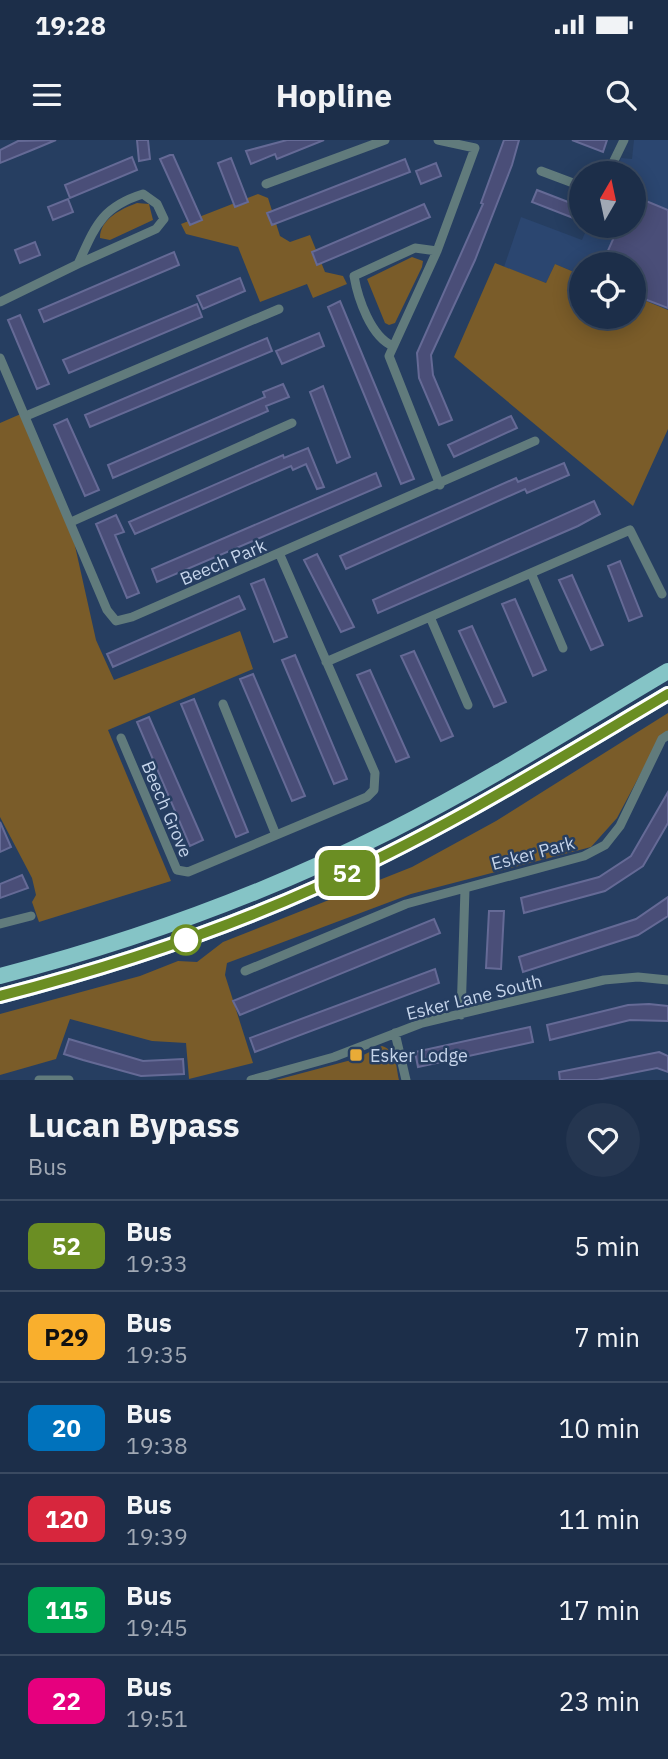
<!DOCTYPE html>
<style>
body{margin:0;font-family:"IBM Plex Sans",sans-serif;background:#253650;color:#f1f3f6;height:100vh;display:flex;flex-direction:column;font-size:26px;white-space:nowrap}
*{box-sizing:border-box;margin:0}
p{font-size:23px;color:#a0a8b4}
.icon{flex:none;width:38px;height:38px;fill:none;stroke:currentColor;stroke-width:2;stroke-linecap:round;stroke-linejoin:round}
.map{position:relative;height:940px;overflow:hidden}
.panel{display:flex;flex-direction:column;background:#1c2e49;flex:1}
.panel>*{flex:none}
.badge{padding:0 14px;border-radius:10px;font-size:24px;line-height:46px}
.needle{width:46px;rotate:9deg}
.tools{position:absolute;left:569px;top:21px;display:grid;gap:14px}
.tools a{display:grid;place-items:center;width:77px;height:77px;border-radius:50%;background:#1c2e49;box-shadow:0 4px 18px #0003,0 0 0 2px #3a4a61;font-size:35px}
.map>.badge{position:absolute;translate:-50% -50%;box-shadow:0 0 0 4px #fff}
.round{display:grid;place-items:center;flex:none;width:74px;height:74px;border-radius:37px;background:#253650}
.summary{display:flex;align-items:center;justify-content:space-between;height:119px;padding:0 28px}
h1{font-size:33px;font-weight:700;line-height:52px}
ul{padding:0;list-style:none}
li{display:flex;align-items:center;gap:21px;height:91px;padding:0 28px;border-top:2px solid #3a4a61}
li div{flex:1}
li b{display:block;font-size:26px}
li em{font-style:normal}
li .badge{min-width:77px;font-weight:700;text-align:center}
.status{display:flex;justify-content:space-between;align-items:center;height:49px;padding:0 35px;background:#1c2e49;direction:ltr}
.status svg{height:19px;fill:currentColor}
header{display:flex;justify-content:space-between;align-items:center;height:91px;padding:0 28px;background:#1c2e49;font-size:32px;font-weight:700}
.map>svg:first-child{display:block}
.built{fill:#2b4670}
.green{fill:#7a5c29}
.building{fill:#4a4e78;stroke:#656a96;stroke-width:2}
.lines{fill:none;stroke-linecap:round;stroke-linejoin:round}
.minor{stroke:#617b7c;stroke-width:9}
.trunk{stroke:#85c4c6;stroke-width:16}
.line-casing{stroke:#fff;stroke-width:16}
.line{stroke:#6b8e23;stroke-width:10}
.stop-dot{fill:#fff;stroke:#6b8e23;stroke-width:3.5}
.poi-dot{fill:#e9ab37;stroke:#263e61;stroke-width:2.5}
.labels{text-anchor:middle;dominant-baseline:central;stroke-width:5;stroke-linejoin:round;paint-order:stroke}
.street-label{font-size:18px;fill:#c5d4ea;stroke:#263e61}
.poi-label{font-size:18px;fill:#c5d4ea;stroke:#263e61;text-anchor:start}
</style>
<div class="status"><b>19:28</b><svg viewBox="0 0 49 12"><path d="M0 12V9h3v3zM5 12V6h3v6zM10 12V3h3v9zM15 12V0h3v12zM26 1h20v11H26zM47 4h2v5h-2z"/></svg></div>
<header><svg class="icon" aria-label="menu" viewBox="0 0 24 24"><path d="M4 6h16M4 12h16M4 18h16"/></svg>Hopline<svg class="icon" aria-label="search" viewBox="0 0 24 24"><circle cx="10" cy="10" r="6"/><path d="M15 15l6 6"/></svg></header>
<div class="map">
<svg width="668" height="940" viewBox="0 0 668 940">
<rect width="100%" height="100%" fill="#263e61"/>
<!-- built -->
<path class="built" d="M 634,0 L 668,0 L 668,170 L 634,156 L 634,124 L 581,124 L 581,135 L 555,124 L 546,143 L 504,127 L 521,77 L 582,100 L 588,86 L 634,86 L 634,33 L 616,33 L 621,18 L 632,19 Z"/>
<!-- green -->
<path class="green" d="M 258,54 L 268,58 L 280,96 L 290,102 L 310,95 L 325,132 L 343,136 L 347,144 L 313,158 L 307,144 L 260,162 L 238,107 L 186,94 L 181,84 Z
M 137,63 L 149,64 L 153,80 L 110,100 L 100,98 C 100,79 121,69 137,63 Z
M 412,117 L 423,121 L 422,127 L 395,183 L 389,185 L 385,183 L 367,139 Z
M 495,123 L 546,143 L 555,124 L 581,135 L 581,177 L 634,177 L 634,156 L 668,170 L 668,289 L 633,366 L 454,217 Z
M 23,273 L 69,379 L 96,500 L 114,540 L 240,491 L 253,529 L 108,590 L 171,741 L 39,782 L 32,762 L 36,755 L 32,738 L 0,677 L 0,283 Z
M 668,573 L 668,592 L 660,597 L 617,678 L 591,707 L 411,754 L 227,823 L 225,835 L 253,923 L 189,939 L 186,903 L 152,901 L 70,879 L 56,919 L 0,935 L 0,874 L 140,836 L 178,821 L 197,822 L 223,802 L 412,727 L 496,681 Z
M 382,906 C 397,911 396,927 399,940 L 276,940 L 355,919 Z"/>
<!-- building -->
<path class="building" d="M 56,0 L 32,10 L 0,23 L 0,10 L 18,1 Z
M 137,0 L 148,0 L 150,19 L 139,21 Z
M 287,0 L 324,0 L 277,19 L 275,14 L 251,24 L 246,11 Z
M 504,0 L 519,0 L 512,25 L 475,120 L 431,215 L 433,235 L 452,280 L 439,285 L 419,238 L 417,213 L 483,64 L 481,63 Z
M 572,0 L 607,0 L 603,12 Z
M 170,15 L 173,15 L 202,80 L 190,85 L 160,19 Z
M 132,17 L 137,30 L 70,58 L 65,45 Z
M 231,18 L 248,62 L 235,67 L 218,23 Z
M 405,19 L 410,32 L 272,85 L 267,73 Z
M 436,23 L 441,36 L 421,44 L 416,31 Z
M 537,50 L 581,67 L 581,81 L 532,62 Z
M 634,56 L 668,70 L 668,168 L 634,155 L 634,124 L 602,124 L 619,86 L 634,86 Z
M 68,59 L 73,72 L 53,80 L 48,67 Z
M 424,64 L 430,77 L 317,125 L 312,112 Z
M 35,102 L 40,115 L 20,123 L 15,110 Z
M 174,112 L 179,125 L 44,182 L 39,170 Z
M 240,138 L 245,151 L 203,169 L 197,156 Z
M 340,161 L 414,339 L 401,344 L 328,167 Z
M 197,164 L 202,177 L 69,233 L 63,220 Z
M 20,175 L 49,244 L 37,249 L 8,180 Z
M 319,193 L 324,206 L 282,224 L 276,211 Z
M 267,198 L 272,211 L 90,287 L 85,275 Z
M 283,244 L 289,257 L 266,266 L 268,271 L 113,338 L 108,325 L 265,257 L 263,252 Z
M 323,246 L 350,317 L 337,323 L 310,252 Z
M 511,276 L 517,288 L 454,317 L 448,305 Z
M 67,279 L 99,350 L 85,356 L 54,285 Z
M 308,308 L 324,347 L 317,349 L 306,324 L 293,330 L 291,326 L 135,394 L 129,382 L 283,315 L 284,318 Z
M 564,323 L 569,335 L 527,353 L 525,349 L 346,429 L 340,416 L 516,338 L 518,342 Z
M 376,333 L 381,346 L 157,442 L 152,429 Z
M 594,361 L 600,374 L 578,386 L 378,473 L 373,460 Z
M 116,375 L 124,392 L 115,395 L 139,453 L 127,458 L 96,384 Z
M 317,414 L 354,487 L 341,492 L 304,420 Z
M 620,421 L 642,476 L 629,481 L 608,426 Z
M 572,435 L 603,505 L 591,510 L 559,440 Z
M 264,439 L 287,497 L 274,502 L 251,444 Z
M 239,456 L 245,469 L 113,527 L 107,514 Z
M 515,459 L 546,530 L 533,536 L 502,464 Z
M 472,486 L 506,562 L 494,567 L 459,491 Z
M 414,511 L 453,596 L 441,601 L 401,516 Z
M 295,515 L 347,639 L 334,644 L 282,520 Z
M 370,530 L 409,617 L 396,622 L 357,535 Z
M 253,534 L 305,656 L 292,661 L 240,539 Z
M 194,559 L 248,692 L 236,697 L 181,564 Z
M 149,577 L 203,700 L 190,706 L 137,582 Z
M 668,652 L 668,683 L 643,726 L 605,751 L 524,773 L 521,758 L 599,737 L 631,716 Z
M 0,682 L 11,707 L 0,712 Z
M 22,735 L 28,748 L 0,758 L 0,744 Z
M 668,757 L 668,776 L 638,795 L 523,832 L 519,817 L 636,779 Z
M 489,771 L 504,771 L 501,829 L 486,828 Z
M 434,779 L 440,793 L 240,875 L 233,861 Z
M 435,829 L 439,843 L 255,912 L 250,898 Z
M 649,864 L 668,866 L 668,881 L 630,880 L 550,900 L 547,885 L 628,865 Z
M 530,887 L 533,902 L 418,927 L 415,912 Z
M 69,899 L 143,921 L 183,919 L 184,934 L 141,936 L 83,920 L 64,914 Z
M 659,912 L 668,916 L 668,932 L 657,928 L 597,940 L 560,940 L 559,932 Z"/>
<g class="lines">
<!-- minor -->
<path class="minor" d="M 438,0 L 475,8 L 437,111 L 389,216 L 440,345
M 541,31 L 581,46
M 608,33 L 624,0
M 266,44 L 385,0
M 143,54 L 157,64 L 164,79 L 156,89 L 78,124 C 95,87 101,67 143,54 Z
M 0,162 L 78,124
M 393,206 C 371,197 358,159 354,136 L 415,108 L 437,111
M 0,218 L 107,470 L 116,481 L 132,477 L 535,301
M 26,276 L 279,169
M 71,382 L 292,283
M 531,433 L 563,508
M 430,477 L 468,565
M 326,522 L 630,390 L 662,454
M 223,564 L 276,695
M 121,598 L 177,730 L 188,732 L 367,657 L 374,650 L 375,633 L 280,415
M 0,784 L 31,776
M 245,831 L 406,764 L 584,716 L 605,705 L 620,686 L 662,599 L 668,595
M 461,875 L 465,749
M 395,893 L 406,940
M 39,940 L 69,940
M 251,940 L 334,917 L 422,883 L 604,840 L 638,837 L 668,840"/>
<!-- trunk -->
<path class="trunk" d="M 0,836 C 135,801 267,753 392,690 C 487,642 577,585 668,531
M 0,856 C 139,820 274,773 401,707 C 492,660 580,606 668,554"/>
</g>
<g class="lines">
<defs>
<path id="line" d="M 0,856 C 108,828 213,794 315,748 C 438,694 553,622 668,554"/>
</defs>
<!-- line casing -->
<use href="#line" class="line-casing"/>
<!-- line -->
<use href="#line" class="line"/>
</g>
<!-- markers -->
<circle class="stop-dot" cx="186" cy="800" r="14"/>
<rect class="poi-dot" x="349" y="908" width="14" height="14" rx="3.5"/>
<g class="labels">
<!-- street labels -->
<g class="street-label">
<text transform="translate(223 422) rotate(-23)">Beech Park</text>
<text transform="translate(167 669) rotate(67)">Beech Grove</text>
<text transform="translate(533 713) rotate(-15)">Esker Park</text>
<text transform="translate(474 857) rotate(-14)">Esker Lane South</text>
</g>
<!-- poi labels -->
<g class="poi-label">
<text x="370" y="915">Esker Lodge</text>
</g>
</g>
</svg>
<div class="tools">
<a><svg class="needle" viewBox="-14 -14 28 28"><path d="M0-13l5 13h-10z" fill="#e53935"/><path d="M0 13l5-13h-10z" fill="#a0a8b4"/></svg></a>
<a><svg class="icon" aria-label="locate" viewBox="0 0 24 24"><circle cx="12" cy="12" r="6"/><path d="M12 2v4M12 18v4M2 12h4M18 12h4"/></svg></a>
</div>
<b class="badge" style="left:347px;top:733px;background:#6b8e23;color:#fff">52</b>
</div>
<section class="panel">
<div class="summary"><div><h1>Lucan Bypass</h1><p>Bus</p></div><a class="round"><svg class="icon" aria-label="heart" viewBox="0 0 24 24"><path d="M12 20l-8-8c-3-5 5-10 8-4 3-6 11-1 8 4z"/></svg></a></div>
<ul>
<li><span class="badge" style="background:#6b8e23;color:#fff">52</span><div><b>Bus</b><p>19:33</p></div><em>5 min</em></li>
<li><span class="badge" style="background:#f9af2d;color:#111">P29</span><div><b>Bus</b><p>19:35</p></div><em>7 min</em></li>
<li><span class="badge" style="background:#0072bc;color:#fff">20</span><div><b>Bus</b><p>19:38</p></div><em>10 min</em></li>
<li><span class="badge" style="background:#d7263d;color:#fff">120</span><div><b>Bus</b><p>19:39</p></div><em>11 min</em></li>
<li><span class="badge" style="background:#00a651;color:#fff">115</span><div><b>Bus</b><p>19:45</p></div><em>17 min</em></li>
<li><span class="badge" style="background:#e6007e;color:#fff">22</span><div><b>Bus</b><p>19:51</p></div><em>23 min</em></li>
</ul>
</section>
